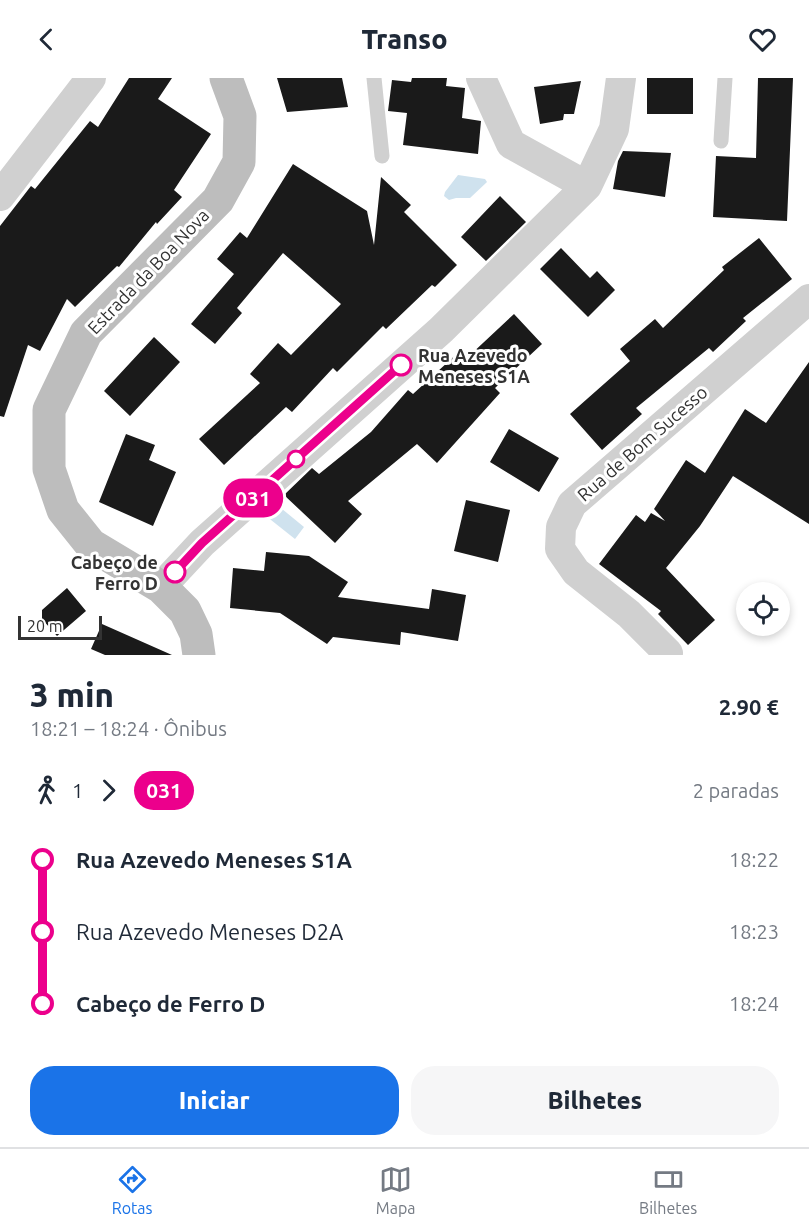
<!DOCTYPE html>
<html lang="pt">
<meta charset="utf-8">
<style>
body{margin:0;font-family:Ubuntu,sans-serif;background:#f6f6f7;color:#1f2937;height:100vh;display:flex;flex-direction:column;font-size:22px;white-space:nowrap}
*{box-sizing:border-box;margin:0}
p{font-size:20px;color:#747a83}
.icon{flex:none;width:33px;height:33px;fill:none;stroke:currentColor;stroke-width:2;stroke-linecap:round;stroke-linejoin:round}
.map{position:relative;height:577px;overflow:hidden}
.drawer{display:flex;flex-direction:column;background:#fff;flex:1}
.drawer>*{flex:none}
.badge{padding:0 12px;border-radius:20px;font-size:21px;line-height:39px}
.controls{position:absolute;left:736px;top:504px;display:grid;gap:12px}
.controls a{display:grid;place-items:center;width:54px;height:54px;border-radius:50%;background:#fff;box-shadow:0 3px 9px #0003;font-size:30px}
.scale{position:absolute;left:18px;bottom:15px;width:84px;box-sizing:border-box;padding-left:6px;border:3px solid #333;border-top:0;font-size:16px;line-height:21px;white-space:nowrap;color:#333;-webkit-text-stroke:4px #fff;paint-order:stroke}
.map>.badge{position:absolute;translate:-50% -50%;box-shadow:0 0 0 3px #fff}
.legs{display:flex;align-items:center;gap:9px;height:66px;padding:0 30px;font-size:20px}
.legs p{margin-inline-start:auto}
.head{display:flex;align-items:center;justify-content:space-between;height:102px;padding:0 30px}
h1{font-size:33px;font-weight:800;line-height:45px}
.primary-button{display:flex;gap:12px;margin-top:auto;padding:12px 30px}
.primary-button a{flex:1;height:69px;border-radius:24px;background:#1a73e8;color:#fff;font-size:24px;font-weight:800;line-height:69px;text-align:center}
.primary-button a+a{background:#f6f6f7;color:#1f2937}
ul{padding:0 30px;list-style:none}
li{display:flex;align-items:center;gap:21px;height:72px;font-size:22px}
li i{display:grid;place-items:center;width:9px;height:100%;margin:0 8px;background:currentColor}
li i::after{content:'';width:15px;height:15px;margin:-8px;border:4px solid;border-radius:50%;background:#fff}
li p{margin-inline-start:auto}
li:first-child i{background:linear-gradient(#0000 50%,currentColor 0)}
li:last-child i{background:linear-gradient(currentColor 50%,#0000 0)}
header{display:flex;justify-content:space-between;align-items:center;height:78px;padding:0 30px;background:#fff;font-size:27px;font-weight:800}
.tab-bar{display:flex;justify-content:space-around;align-items:center;height:84px;border-top:2px solid #e0e1e3;background:#fff;font-size:16px;color:#747a83}
.tab-bar a{display:grid;justify-items:center;gap:3px}
.tab-bar .on{color:#1a73e8}
.map>svg:first-child{display:block}
.water{fill:#cfe2ee}
.building{fill:#1a1a1a}
.lines{fill:none;stroke-linecap:round;stroke-linejoin:round}
.lane{stroke:#d0d0d0;stroke-width:15}
.street{stroke:#d0d0d0;stroke-width:30}
.secondary{stroke:#bdbdbd;stroke-width:33}
.line-1-casing{stroke:#fff;stroke-width:14}
.line-1{stroke:#ec008c;stroke-width:9}
.stop-1-dot{fill:#fff;stroke:#ec008c;stroke-width:3}
.labels{text-anchor:middle;dominant-baseline:central;stroke-width:6;stroke-linejoin:round;paint-order:stroke}
.street-label{font-size:18px;fill:#333;stroke:#fff}
.stop-label{font-size:18px;font-weight:bold;fill:#333;stroke:#fff;text-anchor:start}
</style>
<header><svg class="icon" aria-label="back" viewBox="0 0 24 24"><path d="M15 5l-7 7 7 7"/></svg>Transo<svg class="icon" aria-label="heart" viewBox="0 0 24 24"><path d="M12 20l-8-8c-3-5 5-10 8-4 3-6 11-1 8 4z"/></svg></header>
<div class="map">
<svg width="809" height="577" viewBox="0 0 809 577">
<rect width="100%" height="100%" fill="#fff"/>
<!-- water -->
<path class="water" d="M 458,97 L 485,101 L 487,104 L 470,120 L 456,120 L 449,122 L 444,118 L 445,114 Z
M 276,426 L 304,449 L 295,461 L 266,438 Z"/>
<!-- building -->
<path class="building" d="M 129,0 L 172,0 L 158,21 L 211,56 L 174,112 L 182,119 L 157,146 L 156,144 L 119,189 L 117,188 L 75,229 L 67,221 L 40,273 L 28,267 L 4,339 L 0,338 L 0,148 L 31,108 L 35,111 L 90,43 L 98,49 Z
M 277,0 L 342,0 L 348,29 L 287,34 Z
M 412,0 L 447,0 L 446,8 L 465,10 L 462,40 L 481,43 L 478,76 L 403,67 L 407,35 L 388,33 L 392,2 L 411,4 Z
M 647,0 L 693,0 L 693,36 L 647,36 Z
M 758,0 L 793,0 L 787,143 L 713,139 L 716,78 L 756,80 Z
M 581,3 L 574,36 L 564,36 L 563,42 L 540,46 L 534,9 Z
M 623,73 L 671,75 L 665,119 L 613,111 L 618,83 Z
M 293,86 L 367,133 L 374,167 L 381,99 L 411,127 L 404,134 L 457,187 L 435,209 L 432,207 L 386,251 L 383,248 L 337,294 L 333,290 L 292,334 L 286,329 L 224,387 L 199,361 L 260,305 L 250,296 L 278,265 L 291,277 L 341,226 L 283,175 L 237,230 L 242,235 L 215,266 L 191,246 L 234,196 L 217,181 L 240,154 L 247,160 Z
M 500,118 L 526,144 L 486,183 L 461,159 Z
M 759,160 L 792,201 L 743,240 L 746,243 L 713,274 L 709,270 L 636,330 L 642,336 L 602,372 L 570,336 L 630,283 L 620,271 L 655,241 L 663,250 L 724,192 L 722,189 Z
M 561,170 L 590,200 L 597,193 L 615,212 L 588,239 L 540,191 Z
M 514,236 L 542,266 L 495,310 L 500,315 L 437,385 L 417,366 L 348,423 L 362,436 L 335,465 L 284,417 L 312,390 L 319,396 L 371,354 L 408,312 L 413,316 L 461,272 L 468,279 Z
M 154,259 L 180,284 L 130,338 L 104,313 Z
M 809,284 L 809,446 L 733,398 L 700,448 L 666,490 L 715,542 L 688,567 L 658,536 L 661,533 L 599,486 L 636,437 L 645,444 L 651,435 L 665,443 L 654,431 L 686,382 L 705,395 L 745,331 L 766,345 Z
M 509,351 L 559,380 L 539,414 L 490,384 Z
M 126,356 L 155,367 L 149,382 L 176,394 L 153,448 L 99,424 Z
M 466,422 L 510,432 L 498,484 L 454,473 Z
M 266,474 L 309,478 L 348,504 L 338,519 L 429,531 L 432,511 L 466,517 L 458,563 L 401,554 L 400,567 L 333,559 L 327,566 L 280,535 L 230,530 L 233,490 L 264,493 Z
M 67,510 L 86,533 L 57,558 L 42,541 L 42,532 Z
M 102,546 L 172,577 L 105,577 L 91,571 Z"/>
<g class="lines">
<!-- lane -->
<path class="lane" d="M 374,0 L 382,78
M 721,63 L 725,0"/>
<!-- street -->
<path class="street" d="M 481,0 L 511,66 L 587,108
M 0,118 L 91,0
M 161,509 L 202,465 L 441,252 L 587,108 L 614,51 L 621,0
M 667,577 L 668,575 L 629,536 L 576,494 L 560,471 L 561,449 L 572,426 L 809,221"/>
<!-- secondary -->
<path class="secondary" d="M 199,577 L 196,556 L 185,533 L 161,509 L 91,467 L 63,432 L 49,391 L 49,332 L 86,255 L 218,122 L 239,84 L 240,38 L 226,0"/>
</g>
<g class="lines">
<defs>
<path id="line-1" d="M 175,494 L 202,465 L 401,287"/>
</defs>
<!-- line-1 casing -->
<use href="#line-1" class="line-1-casing"/>
<!-- line-1 -->
<use href="#line-1" class="line-1"/>
</g>
<!-- markers -->
<g class="stop-1-dot">
<circle cx="401" cy="287" r="10"/>
<circle cx="296" cy="381" r="8"/>
<circle cx="175" cy="494" r="10"/>
</g>
<g class="labels">
<!-- street labels -->
<g class="street-label">
<text transform="translate(148 193) rotate(-46)">Estrada da Boa Nova</text>
<text transform="translate(642 365) rotate(-41)">Rua de Bom Sucesso</text>
</g>
<!-- stop labels -->
<g class="stop-label">
<text x="418" y="277">Rua Azevedo<tspan x="418" dy="21">Meneses S1A</tspan></text>
<text x="158" y="484" text-anchor="end">Cabeço de<tspan x="158" dy="21">Ferro D</tspan></text>
</g>
</g>
</svg>
<div class="controls">
<a><svg class="icon" aria-label="locate" viewBox="0 0 24 24"><circle cx="12" cy="12" r="6"/><path d="M12 2v4M12 18v4M2 12h4M18 12h4"/></svg></a>
</div>
<div class="scale">20 m</div>
<b class="badge" style="left:253px;top:420px;background:#ec008c;color:#fff">031</b>
</div>
<section class="drawer">
<div class="head"><div><h1>3 min</h1><p>18:21 – 18:24 · Ônibus</p></div><b>2.90 €</b></div>
<div class="legs"><svg class="icon" aria-label="walk" viewBox="0 0 24 24"><circle cx="13" cy="4" r="2"/><path d="M13 8l-2 6 4 7M11 14l-3 7M7 12l3-4h3l4 4"/></svg>1<svg class="icon" aria-label="forward" viewBox="0 0 24 24"><path d="M9 5l7 7-7 7"/></svg><b class="badge" style="background:#ec008c;color:#fff">031</b><p>2 paradas</p></div>
<ul>
<li><i style="color:#ec008c"></i><b>Rua Azevedo Meneses S1A</b><p>18:22</p></li>
<li><i style="color:#ec008c"></i><span>Rua Azevedo Meneses D2A</span><p>18:23</p></li>
<li><i style="color:#ec008c"></i><b>Cabeço de Ferro D</b><p>18:24</p></li>
</ul>
<div class="primary-button"><a>Iniciar</a><a>Bilhetes</a></div>
</section>
<nav class="tab-bar">
<a class="on"><svg class="icon" aria-label="directions" viewBox="0 0 24 24"><path d="M12 3l9 9-9 9-9-9zM9 14v-3h6M13 9l2 2-2 2"/></svg>Rotas</a>
<a><svg class="icon" aria-label="map" viewBox="0 0 24 24"><path d="M3 6l6-2 6 2 6-2v14l-6 2-6-2-6 2zM9 4v14M15 6v14"/></svg>Mapa</a>
<a><svg class="icon" aria-label="tickets" viewBox="0 0 24 24"><path d="M3 7h18v10H3zM15 7v10"/></svg>Bilhetes</a>
</nav>
